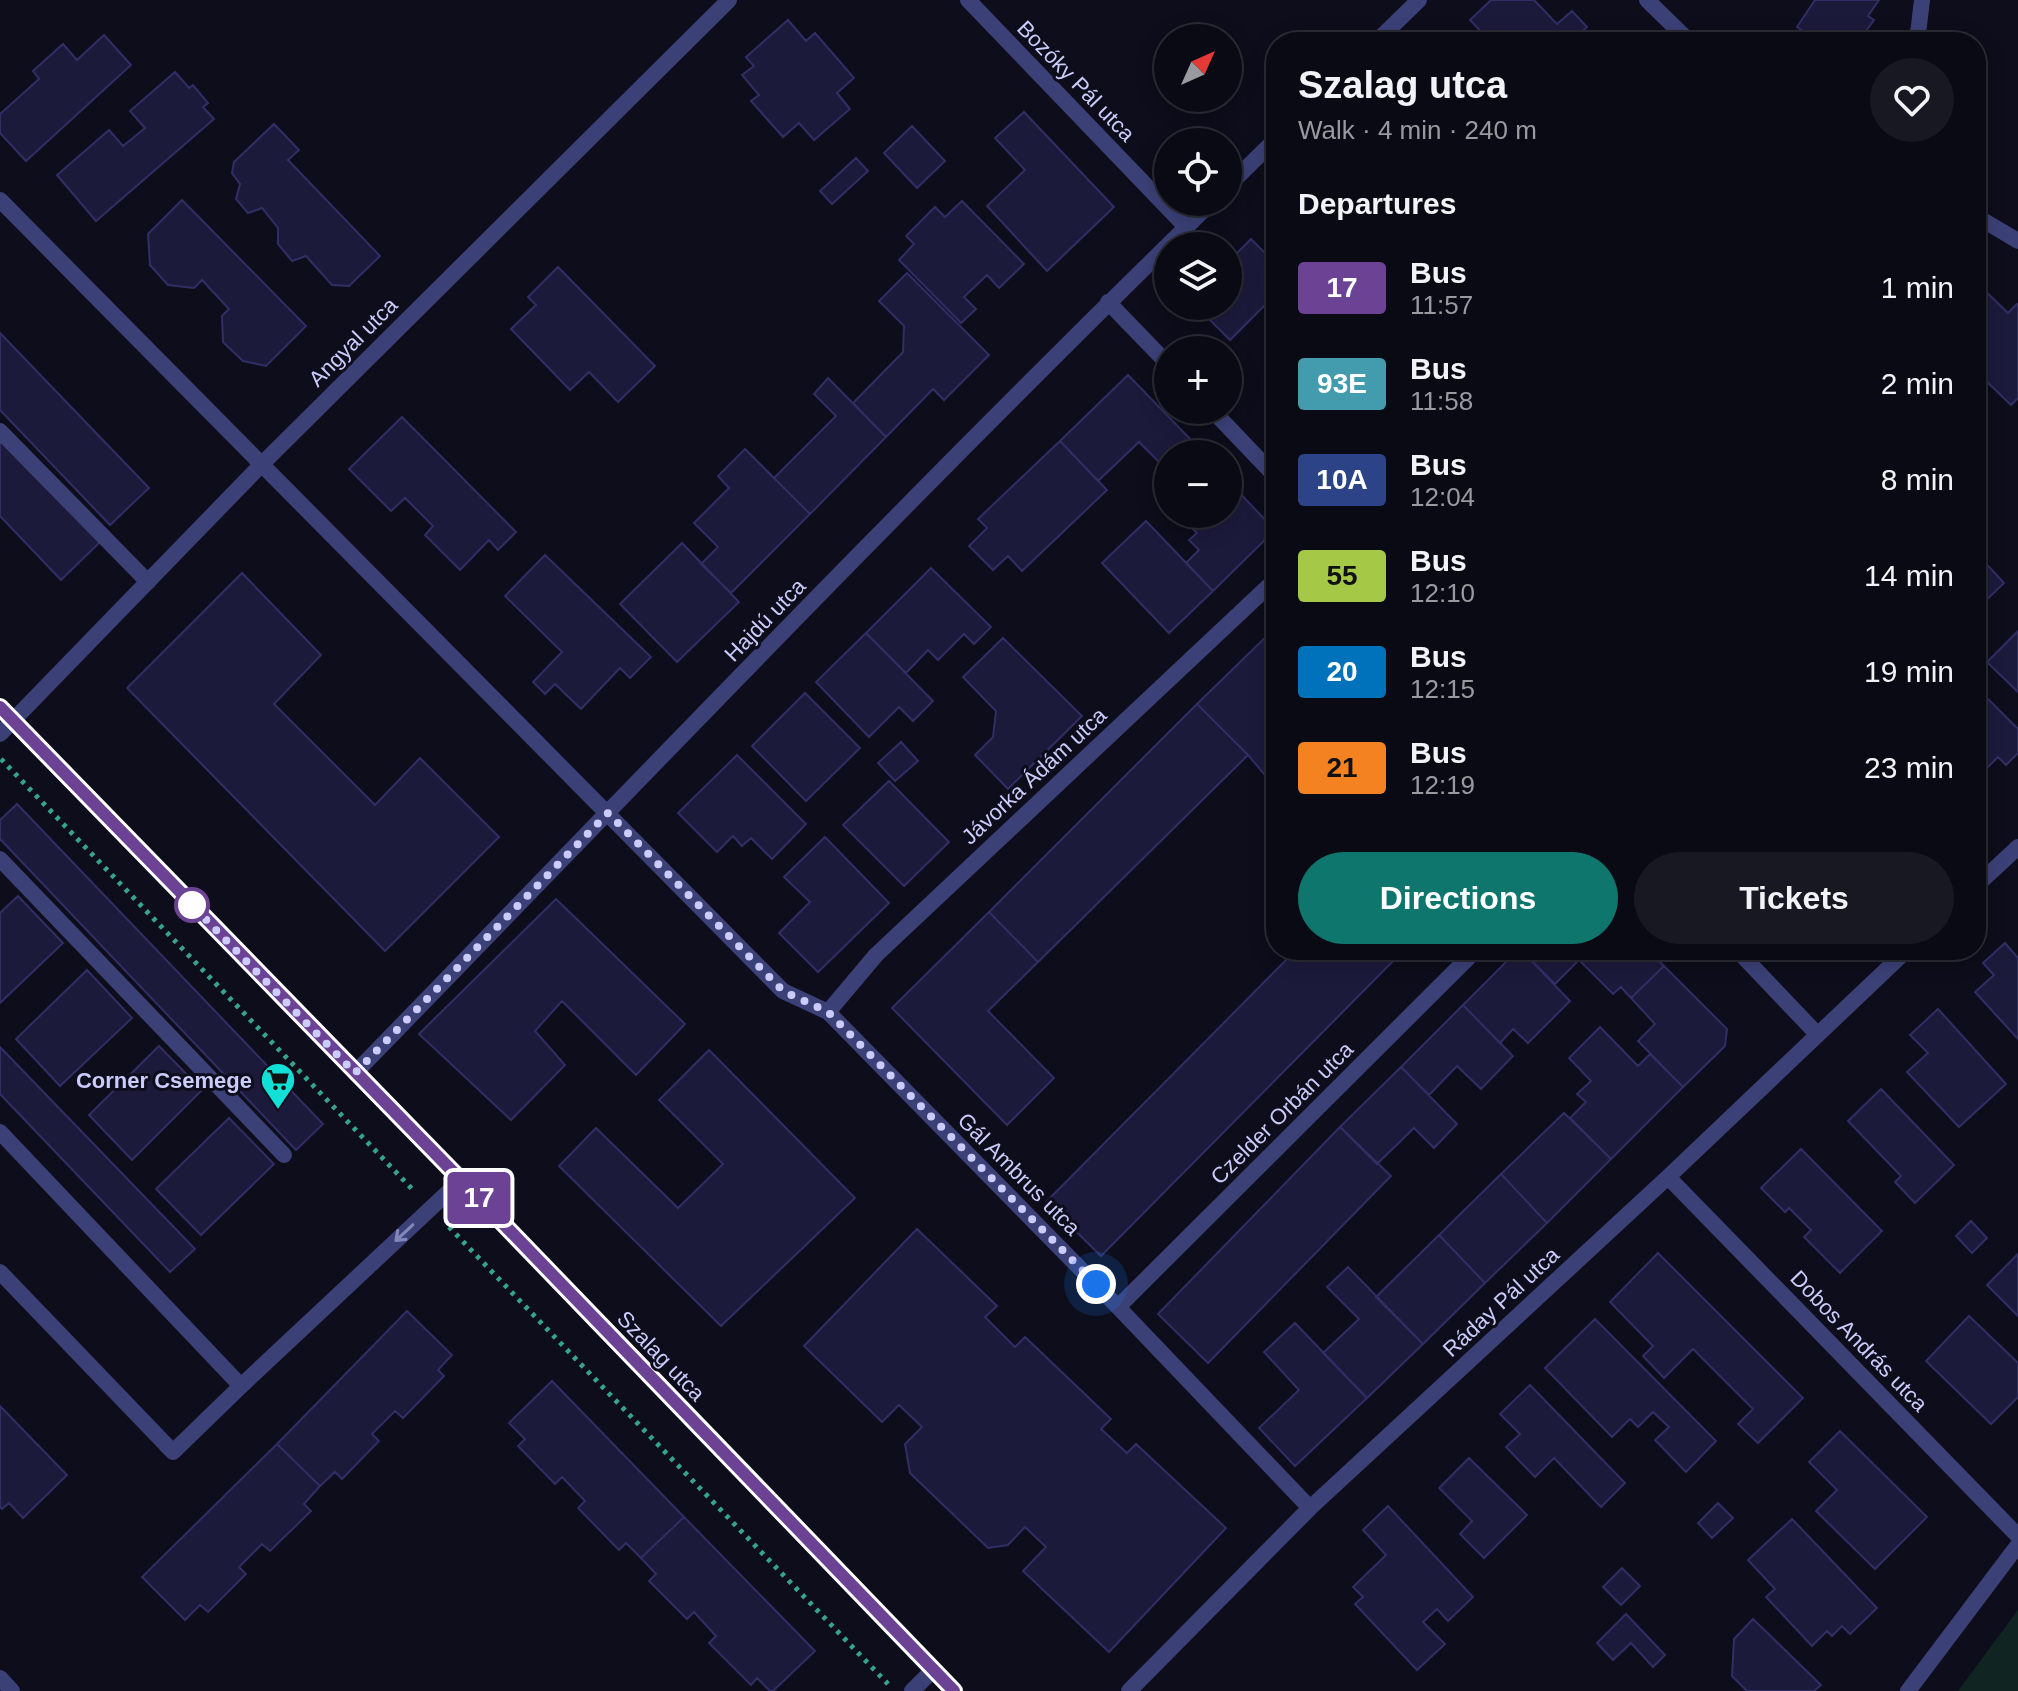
<!DOCTYPE html>
<meta charset="utf-8">
<style>
body{margin:0;font-family:Helvetica,sans-serif;background:#181822;color:#f1f3f6;height:100vh;display:flex;flex-direction:column;font-size:30px;white-space:nowrap}
*{box-sizing:border-box;margin:0}
p{font-size:26px;color:#999aa0}
.icon{flex:none;width:44px;height:44px;fill:none;stroke:currentColor;stroke-width:2;stroke-linecap:round;stroke-linejoin:round}
.map{position:relative;flex:1;overflow:hidden}
.details{position:absolute;left:1266px;top:32px;width:720px;height:928px;display:flex;flex-direction:column;background:#0a0a14;border-radius:32px;box-shadow:0 4px 20px #0003,0 0 0 2px #2a2b34}
.details>*{flex:none}
.badge{padding:0 16px;border-radius:6px;font-size:28px;line-height:52px}
.needle{width:52px;rotate:45deg}
.fabs{position:absolute;left:1154px;top:24px;display:grid;gap:16px}
.fabs a{display:grid;place-items:center;width:88px;height:88px;border-radius:50%;background:#0a0a14;box-shadow:0 4px 20px #0003,0 0 0 2px #2a2b34;font-size:40px}
.you{position:absolute;width:40px;height:40px;margin:-20px;border:6px solid #fff;border-radius:50%;background:#1a73e8;box-shadow:0 0 0 12px #1a73e833}
.map>.badge{position:absolute;translate:-50% -50%;box-shadow:0 0 0 4px #fff}
h2{padding:0 32px;font-size:30px;line-height:72px}
.round{display:grid;place-items:center;flex:none;width:84px;height:84px;border-radius:42px;background:#181822}
.summary{display:flex;align-items:center;justify-content:space-between;height:136px;padding:0 32px}
h1{font-size:38px;font-weight:800;line-height:60px}
.action{display:flex;gap:16px;margin-top:auto;padding:16px 32px}
.action a{flex:1;height:92px;border-radius:48px;background:#0f766e;color:#fff;font-size:32px;font-weight:800;line-height:92px;text-align:center}
.action a+a{background:#181822;color:#f1f3f6}
ul{padding:0;list-style:none}
li{display:flex;align-items:center;gap:24px;height:96px;padding:0 32px}
li div{flex:1}
li b{display:block;font-size:30px}
li em{font-style:normal}
li .badge{min-width:88px;font-weight:700;text-align:center}
.map>svg:first-child{display:block}
.green{fill:#102521}
.building{fill:#1c1a3b;stroke:#312e65;stroke-width:2}
.lines{fill:none;stroke-linecap:round;stroke-linejoin:round}
.path{stroke:#36a48d;stroke-width:5;stroke-dasharray:4 6;stroke-linecap:butt}
.service{stroke:#3b4177;stroke-width:16}
.minor{stroke:#3b4177;stroke-width:16}
.oneway{stroke:#8386b9}
.line-casing{stroke:#fff;stroke-width:18}
.line{stroke:#6b4294;stroke-width:12}
.walk{stroke:#cbccfb;stroke-width:8;stroke-dasharray:0 14.4}
.stop-dot{fill:#fff;stroke:#6b4294;stroke-width:4}
.labels{text-anchor:middle;dominant-baseline:central;stroke-width:6;stroke-linejoin:round;paint-order:stroke}
.street-label{font-size:22px;fill:#cbccfb;stroke:#0d0d1b}
.poi-label{font-size:22px;font-weight:bold;fill:#cbccfb;stroke:#0d0d1b;text-anchor:end}
</style>
<div class="map">
<svg width="2018" height="1691" viewBox="0 0 2018 1691">
<rect width="100%" height="100%" fill="#0d0d1b"/>
<!-- green -->
<path class="green" d="M 2018,1610 L 2018,1691 L 1958,1691 Z"/>
<!-- building -->
<path class="building" d="M 1491,0 L 1534,0 L 1557,24 L 1572,11 L 1587,27 L 1570,42 L 1491,42 L 1470,20 Z
M 1815,0 L 1879,0 L 1868,16 L 1874,20 L 1858,42 L 1819,42 L 1797,27 Z
M 788,20 L 806,41 L 815,33 L 854,78 L 837,93 L 850,109 L 814,140 L 799,123 L 783,137 L 751,101 L 759,95 L 742,75 L 754,66 L 746,57 Z
M 104,35 L 131,65 L 26,161 L 0,133 L 0,114 L 39,79 L 33,71 L 63,44 L 77,60 Z
M 175,72 L 189,88 L 193,85 L 208,103 L 203,107 L 214,119 L 96,221 L 57,175 L 109,130 L 123,146 L 145,128 L 130,111 Z
M 1024,112 L 1114,207 L 1047,271 L 987,206 L 1025,170 L 995,138 Z
M 274,124 L 299,150 L 288,160 L 380,256 L 349,286 L 332,285 L 306,256 L 292,261 L 278,244 L 278,228 L 262,208 L 248,213 L 236,199 L 240,184 L 232,173 L 234,162 Z
M 912,126 L 945,161 L 917,188 L 884,153 Z
M 856,158 L 868,171 L 832,204 L 820,191 Z
M 182,200 L 306,326 L 266,366 L 243,361 L 223,342 L 222,316 L 229,309 L 202,280 L 194,288 L 168,285 L 150,265 L 148,234 Z
M 962,201 L 1024,264 L 999,288 L 987,275 L 964,297 L 976,309 L 961,323 L 899,260 L 914,244 L 906,236 L 935,207 L 945,217 Z
M 1251,239 L 1276,264 L 1276,318 L 1264,306 L 1230,340 L 1196,306 L 1228,306 L 1228,262 Z
M 558,267 L 655,366 L 618,402 L 589,372 L 570,390 L 511,329 L 536,305 L 528,297 Z
M 907,273 L 989,355 L 944,400 L 933,389 L 886,437 L 853,403 L 903,352 L 904,326 L 879,301 Z
M 1976,282 L 2008,313 L 2017,304 L 2018,305 L 2018,398 L 2011,405 L 1976,371 Z
M 0,333 L 149,488 L 110,525 L 0,410 Z
M 1128,375 L 1195,444 L 1184,454 L 1168,454 L 1167,470 L 1139,442 L 1098,481 L 1060,441 Z
M 828,378 L 886,437 L 810,514 L 774,478 L 836,416 L 814,394 Z
M 402,417 L 516,532 L 498,550 L 489,540 L 460,570 L 425,535 L 433,526 L 405,498 L 391,511 L 349,469 Z
M 0,435 L 102,540 L 61,580 L 0,516 Z
M 1060,441 L 1107,490 L 1022,571 L 1008,556 L 993,570 L 969,546 L 987,528 L 978,519 Z
M 745,449 L 810,514 L 731,593 L 701,564 L 718,547 L 694,523 L 729,488 L 718,476 Z
M 1228,481 L 1275,530 L 1213,591 L 1186,563 L 1199,550 L 1189,540 L 1197,533 L 1179,514 L 1228,514 Z
M 1146,521 L 1213,591 L 1169,633 L 1102,563 Z
M 682,543 L 739,602 L 677,662 L 620,604 Z
M 545,555 L 651,657 L 630,678 L 620,668 L 581,709 L 555,684 L 545,694 L 533,682 L 562,652 L 505,596 Z
M 1979,556 L 2004,583 L 1976,610 L 1976,559 Z
M 931,568 L 991,627 L 974,644 L 964,634 L 938,660 L 928,650 L 906,673 L 866,633 Z
M 242,573 L 321,655 L 274,704 L 375,805 L 420,758 L 499,837 L 385,951 L 127,688 Z
M 1276,627 L 1276,762 L 1264,774 L 1248,755 L 1197,704 Z
M 2018,631 L 2018,692 L 1987,662 Z
M 866,633 L 933,701 L 913,721 L 899,707 L 869,737 L 816,682 Z
M 1003,638 L 1082,716 L 1008,789 L 975,755 L 993,737 L 996,711 L 963,677 Z
M 1976,687 L 2018,729 L 2018,753 L 2006,765 L 1998,757 L 1982,773 L 1976,768 Z
M 805,693 L 860,748 L 806,801 L 752,746 Z
M 1197,704 L 1248,755 L 1038,962 L 989,912 Z
M 901,742 L 918,761 L 895,781 L 878,763 Z
M 737,755 L 806,824 L 772,859 L 751,838 L 742,846 L 733,836 L 717,852 L 678,813 Z
M 889,781 L 949,842 L 904,886 L 843,825 Z
M 17,804 L 323,1124 L 296,1150 L 0,839 L 0,820 Z
M 825,837 L 889,903 L 818,972 L 779,933 L 810,902 L 784,877 Z
M 18,896 L 63,943 L 0,1003 L 0,913 Z
M 556,899 L 685,1024 L 636,1075 L 562,1001 L 535,1031 L 565,1065 L 511,1120 L 419,1034 Z
M 989,912 L 1038,962 L 988,1011 L 1054,1078 L 1007,1125 L 892,1008 Z
M 2005,943 L 2018,958 L 2018,1039 L 1975,992 L 1994,975 L 1983,963 Z
M 1296,950 L 1404,950 L 1101,1256 L 1046,1202 Z
M 1518,950 L 1521,950 L 1570,1001 L 1528,1043 L 1513,1029 L 1500,1043 L 1463,1005 Z
M 1532,950 L 1648,950 L 1664,966 L 1631,998 L 1621,987 L 1613,994 L 1579,960 L 1555,984 L 1526,955 Z
M 1664,966 L 1727,1029 L 1725,1046 L 1683,1087 L 1638,1041 L 1655,1024 L 1631,998 Z
M 87,970 L 132,1018 L 60,1086 L 16,1039 Z
M 1463,1005 L 1513,1056 L 1481,1089 L 1457,1066 L 1429,1095 L 1401,1067 Z
M 1938,1009 L 2006,1084 L 1959,1127 L 1907,1072 L 1928,1053 L 1910,1035 Z
M 1600,1027 L 1638,1066 L 1650,1054 L 1683,1087 L 1611,1159 L 1570,1118 L 1586,1102 L 1577,1094 L 1591,1081 L 1569,1058 Z
M 159,1046 L 202,1090 L 132,1160 L 89,1115 Z
M 0,1047 L 195,1249 L 170,1272 L 0,1094 Z
M 709,1050 L 855,1198 L 721,1326 L 559,1166 L 596,1128 L 678,1208 L 723,1164 L 659,1100 Z
M 1401,1067 L 1457,1124 L 1434,1148 L 1414,1128 L 1377,1164 L 1340,1127 Z
M 1881,1089 L 1954,1165 L 1915,1203 L 1895,1182 L 1901,1176 L 1848,1121 Z
M 1564,1113 L 1611,1159 L 1547,1223 L 1501,1174 Z
M 229,1118 L 274,1164 L 201,1235 L 156,1189 Z
M 1340,1127 L 1391,1176 L 1208,1363 L 1158,1314 Z
M 1801,1149 L 1882,1231 L 1840,1273 L 1804,1237 L 1811,1230 L 1789,1208 L 1785,1212 L 1761,1188 Z
M 1501,1174 L 1547,1223 L 1485,1283 L 1439,1235 Z
M 1971,1221 L 1987,1238 L 1972,1253 L 1956,1236 Z
M 917,1229 L 997,1306 L 985,1317 L 1015,1347 L 1025,1337 L 1111,1419 L 1101,1429 L 1127,1453 L 1136,1444 L 1226,1528 L 1109,1652 L 1023,1571 L 1046,1547 L 1025,1527 L 1008,1545 L 988,1548 L 910,1473 L 905,1444 L 922,1427 L 899,1405 L 882,1422 L 804,1346 Z
M 1439,1235 L 1485,1283 L 1423,1344 L 1376,1297 Z
M 1658,1253 L 1803,1398 L 1758,1443 L 1738,1424 L 1753,1409 L 1693,1349 L 1664,1378 L 1643,1356 L 1653,1346 L 1610,1302 Z
M 2018,1254 L 2018,1316 L 1987,1285 Z
M 1348,1267 L 1423,1344 L 1367,1398 L 1323,1353 L 1359,1319 L 1327,1287 Z
M 407,1311 L 452,1355 L 438,1370 L 444,1376 L 403,1418 L 395,1411 L 372,1434 L 379,1441 L 342,1479 L 335,1472 L 320,1486 L 277,1444 Z
M 1969,1316 L 2018,1363 L 2018,1397 L 1991,1424 L 1926,1361 Z
M 1595,1319 L 1716,1441 L 1686,1472 L 1655,1440 L 1669,1427 L 1653,1412 L 1638,1427 L 1630,1419 L 1612,1437 L 1545,1368 Z
M 1295,1323 L 1367,1398 L 1295,1466 L 1259,1428 L 1299,1390 L 1264,1352 Z
M 552,1381 L 684,1517 L 641,1558 L 626,1543 L 619,1550 L 578,1508 L 585,1501 L 562,1477 L 555,1484 L 518,1446 L 525,1439 L 509,1423 Z
M 1530,1385 L 1625,1483 L 1601,1507 L 1554,1458 L 1535,1477 L 1506,1447 L 1520,1434 L 1500,1414 Z
M 0,1406 L 67,1475 L 23,1518 L 9,1503 L 2,1509 L 0,1507 Z
M 1840,1431 L 1927,1517 L 1875,1569 L 1816,1511 L 1837,1490 L 1809,1462 Z
M 277,1444 L 320,1486 L 304,1504 L 311,1511 L 270,1551 L 262,1544 L 239,1567 L 246,1574 L 208,1612 L 200,1605 L 185,1620 L 142,1577 Z
M 1469,1458 L 1527,1515 L 1484,1558 L 1460,1534 L 1472,1521 L 1439,1488 Z
M 1718,1503 L 1733,1518 L 1712,1538 L 1698,1523 Z
M 1388,1506 L 1473,1597 L 1448,1621 L 1437,1609 L 1423,1622 L 1445,1644 L 1417,1670 L 1355,1604 L 1363,1597 L 1353,1587 L 1386,1555 L 1363,1530 Z
M 684,1517 L 815,1651 L 773,1691 L 770,1691 L 757,1678 L 751,1685 L 709,1643 L 716,1636 L 694,1612 L 687,1619 L 649,1581 L 656,1574 L 641,1558 Z
M 1792,1519 L 1877,1608 L 1850,1634 L 1842,1626 L 1832,1636 L 1827,1631 L 1812,1646 L 1766,1597 L 1775,1589 L 1748,1560 Z
M 1622,1568 L 1640,1586 L 1621,1605 L 1603,1587 Z
M 1626,1614 L 1665,1655 L 1653,1667 L 1631,1643 L 1613,1660 L 1597,1643 Z
M 1753,1619 L 1821,1685 L 1814,1691 L 1747,1691 L 1732,1676 L 1734,1639 Z"/>
<g class="lines">
<!-- path -->
<path class="path" d="M 1,759 L 414,1191
M 449,1227 L 888,1684"/>
<!-- service -->
<path class="service" d="M 0,431 L 148,582
M 0,859 L 284,1155
M 0,1132 L 241,1386"/>
<!-- minor -->
<path class="minor" d="M 968,0 L 1186,227
M 1647,0 L 1690,42
M 1376,42 L 1419,0
M 1917,42 L 1922,0
M 1228,186 L 1276,139
M 0,200 L 783,991 L 828,1012 L 1118,1307 L 1310,1508
M 1976,216 L 2018,241
M 1108,302 L 1168,364
M 1212,410 L 1276,477
M 0,708 L 461,1180 L 954,1691
M 0,734 L 261,465 L 729,0
M 1976,886 L 2018,847
M 1737,950 L 1817,1034
M 828,1012 L 876,955 L 1276,579
M 355,1073 C 639,781 920,486 1212,202
M 1668,1177 L 2018,1536
M 0,1272 L 173,1452 L 241,1386 L 461,1180
M 1118,1307 L 1476,950
M 0,1678 L 12,1691
M 912,1691 L 933,1670
M 1129,1691 L 1310,1508 L 1668,1177 L 1907,950
M 1908,1691 L 2018,1545"/>
</g>
<!-- one-way arrows -->
<defs><path id="oneway-shaft" d="M-6 0H5M1.5-3L5.5 0L1.5 3" fill="none" stroke-width="1.6" stroke-linecap="round" stroke-linejoin="round" transform="scale(2)"/></defs>
<use class="oneway" href="#oneway-shaft" transform="translate(404 1233) rotate(137)"/>
<g class="lines">
<defs>
<path id="line" d="M 0,707 L 461,1180 L 954,1691"/>
</defs>
<!-- line casing -->
<use href="#line" class="line-casing"/>
<!-- line -->
<use href="#line" class="line"/>
<!-- walk -->
<path class="walk" d="M 192,905 L 184,897 L 355,1073 L 608,813 L 783,991 L 828,1012 L 1096,1284"/>
</g>
<!-- icons -->
<defs>
<symbol id="supermarket-pin" viewBox="-11 -11 22 30"><path d="M0 17L-7.5 6A9.5 9.5 0 1 1 7.5 6Z" fill="#12e0d7" stroke="#0d0d1b"/><path d="M-6-5.5h2.5l.6 2H6L4.5 2H-2.5L-4.4-4H-6ZM-1.5 3.2a1.3 1.3 0 1 0 .1 0ZM3 3.2a1.3 1.3 0 1 0 .1 0Z" fill="#111"/></symbol>
</defs>
<g fill-rule="evenodd">
<use href="#supermarket-pin" x="258" y="1060" width="40" height="54"/>
</g>
<!-- markers -->
<circle class="stop-dot" cx="192" cy="905" r="16"/>
<g class="labels">
<!-- street labels -->
<g class="street-label">
<text transform="translate(1076 81) rotate(46)">Bozóky Pál utca</text>
<text transform="translate(353 342) rotate(-45)">Angyal utca</text>
<text transform="translate(765 620) rotate(-46)">Hajdú utca</text>
<text transform="translate(1034 776) rotate(-43)">Jávorka Ádám utca</text>
<text transform="translate(1282 1113) rotate(-45)">Czelder Orbán utca</text>
<text transform="translate(1019 1174) rotate(45)">Gál Ambrus utca</text>
<text transform="translate(1501 1302) rotate(-43)">Ráday Pál utca</text>
<text transform="translate(1859 1341) rotate(46)">Dobos András utca</text>
<text transform="translate(661 1356) rotate(46)">Szalag utca</text>
</g>
<!-- poi labels -->
<g class="poi-label">
<text x="252" y="1080">Corner Csemege</text>
</g>
</g>
</svg>
<div class="fabs">
<a><svg class="needle" viewBox="-14 -14 28 28"><path d="M0-13l5 13h-10z" fill="#e53935"/><path d="M0 13l5-13h-10z" fill="#999aa0"/></svg></a>
<a><svg class="icon" aria-label="locate" viewBox="0 0 24 24"><circle cx="12" cy="12" r="6"/><path d="M12 2v4M12 18v4M2 12h4M18 12h4"/></svg></a>
<a><svg class="icon" aria-label="layers" viewBox="0 0 24 24"><path d="M12 4l9 5-9 5-9-5zM3 14l9 5 9-5"/></svg></a>
<a>+</a>
<a>−</a>
</div>
<div class="you" style="left:1096px;top:1284px"></div>
<b class="badge" style="left:479px;top:1198px;background:#6b4294;color:#fff">17</b>
<section class="details">
<div class="summary"><div><h1>Szalag utca</h1><p>Walk · 4 min · 240 m</p></div><a class="round"><svg class="icon" aria-label="heart" viewBox="0 0 24 24"><path d="M12 20l-8-8c-3-5 5-10 8-4 3-6 11-1 8 4z"/></svg></a></div>
<h2>Departures</h2>
<ul>
<li><span class="badge" style="background:#6b4294;color:#fff">17</span><div><b>Bus</b><p>11:57</p></div><em>1 min</em></li>
<li><span class="badge" style="background:#429cad;color:#fff">93E</span><div><b>Bus</b><p>11:58</p></div><em>2 min</em></li>
<li><span class="badge" style="background:#2c4487;color:#fff">10A</span><div><b>Bus</b><p>12:04</p></div><em>8 min</em></li>
<li><span class="badge" style="background:#a5c847;color:#111">55</span><div><b>Bus</b><p>12:10</p></div><em>14 min</em></li>
<li><span class="badge" style="background:#0072bc;color:#fff">20</span><div><b>Bus</b><p>12:15</p></div><em>19 min</em></li>
<li><span class="badge" style="background:#f58220;color:#111">21</span><div><b>Bus</b><p>12:19</p></div><em>23 min</em></li>
</ul>
<div class="action"><a>Directions</a><a>Tickets</a></div>
</section>
</div>
